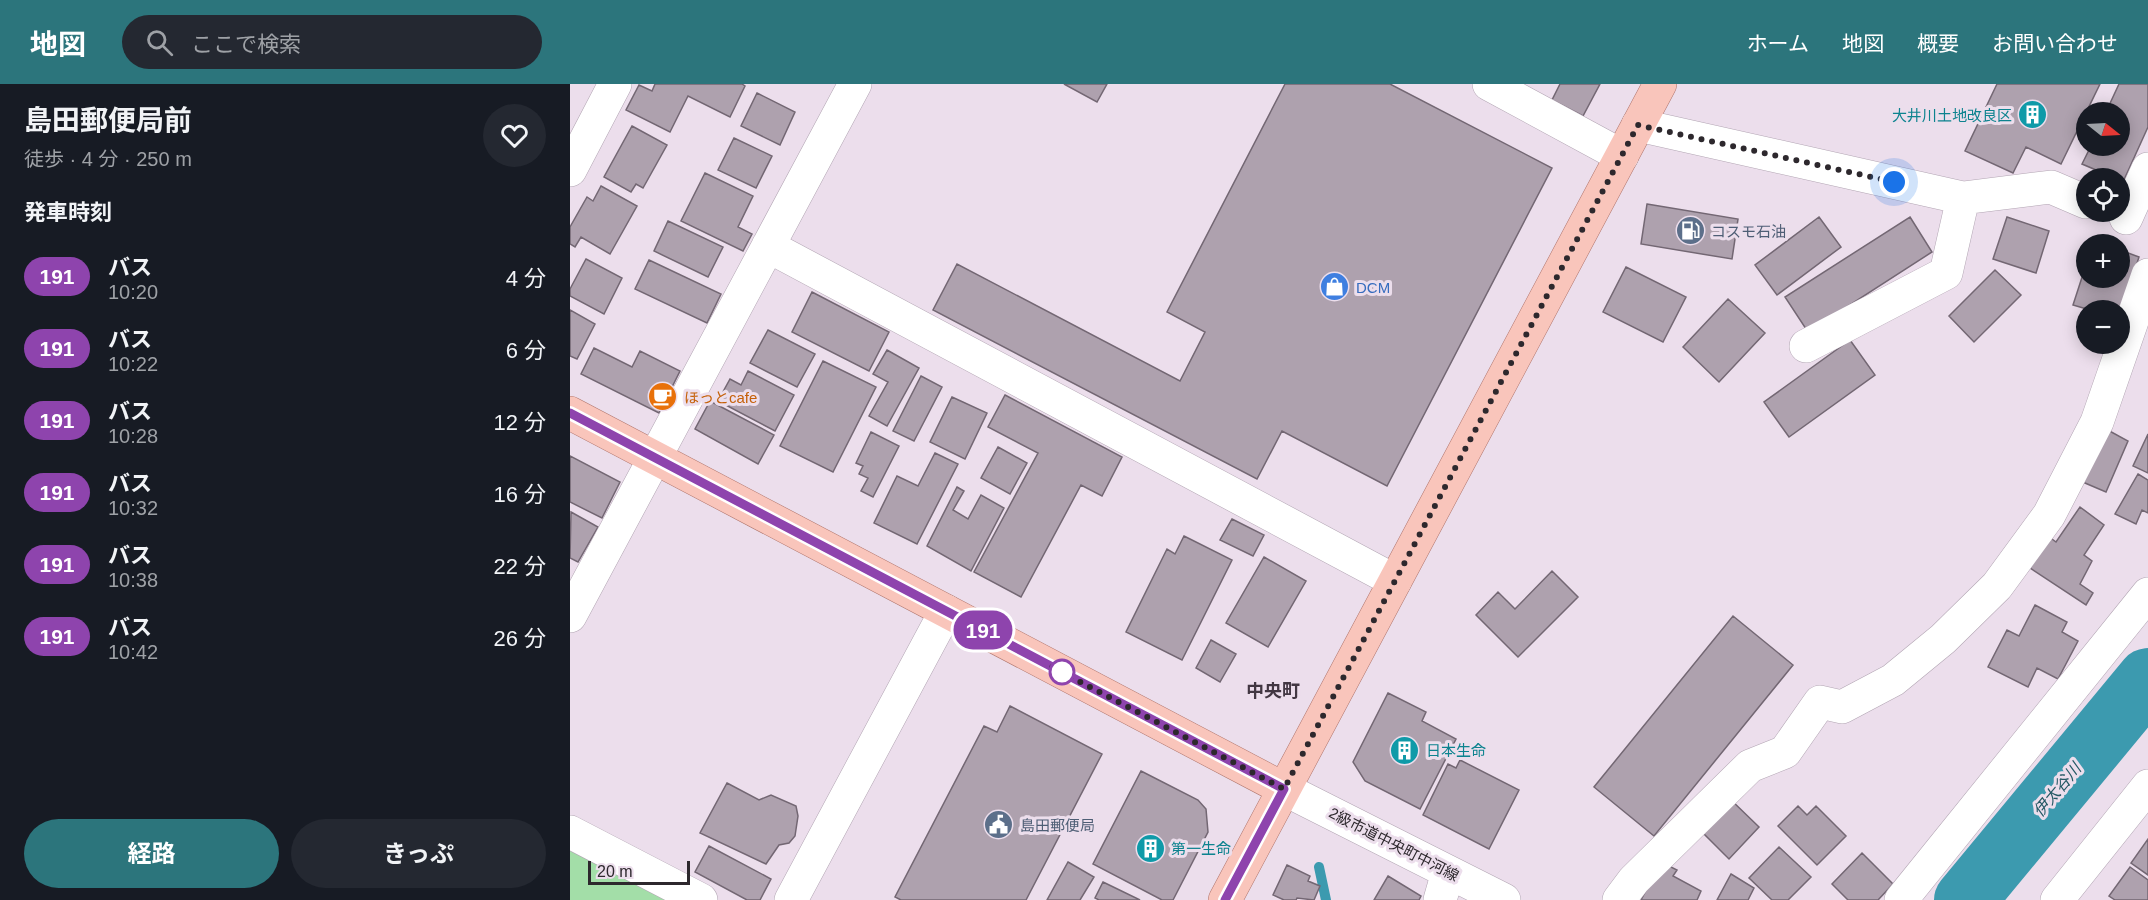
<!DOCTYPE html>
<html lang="ja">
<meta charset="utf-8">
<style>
body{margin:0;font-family:Helvetica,"Noto Sans JP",sans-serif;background:#242831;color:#f1f3f6;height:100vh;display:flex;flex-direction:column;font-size:22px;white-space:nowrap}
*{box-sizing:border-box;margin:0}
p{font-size:20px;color:#9ea1a6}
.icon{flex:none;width:33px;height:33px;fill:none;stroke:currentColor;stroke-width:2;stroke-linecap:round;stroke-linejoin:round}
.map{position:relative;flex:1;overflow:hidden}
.drawer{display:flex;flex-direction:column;background:#171b24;width:570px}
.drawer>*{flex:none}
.badge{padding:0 12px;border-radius:20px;font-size:21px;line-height:39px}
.needle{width:39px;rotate:108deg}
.tools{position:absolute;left:1506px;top:18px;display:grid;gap:12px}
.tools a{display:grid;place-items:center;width:54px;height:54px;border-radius:50%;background:#171b24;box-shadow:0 3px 15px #0003;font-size:30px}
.scale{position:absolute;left:18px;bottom:15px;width:102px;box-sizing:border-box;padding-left:6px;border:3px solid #2d282d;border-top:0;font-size:16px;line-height:21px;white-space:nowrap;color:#2d282d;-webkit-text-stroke:4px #ecdeec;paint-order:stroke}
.you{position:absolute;width:30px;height:30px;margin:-15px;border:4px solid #fff;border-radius:50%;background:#1a73e8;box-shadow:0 0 0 9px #1a73e833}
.map>.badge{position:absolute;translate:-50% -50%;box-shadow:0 0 0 3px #fff}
h2{padding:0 24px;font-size:22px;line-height:54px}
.round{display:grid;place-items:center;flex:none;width:63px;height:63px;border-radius:32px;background:#242831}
.overview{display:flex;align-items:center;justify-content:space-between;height:102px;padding:0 24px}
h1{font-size:28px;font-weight:700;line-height:45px}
.action{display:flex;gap:12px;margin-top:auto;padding:12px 24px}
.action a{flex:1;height:69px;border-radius:36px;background:#2c757c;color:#fff;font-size:24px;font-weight:700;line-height:69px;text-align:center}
.action a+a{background:#242831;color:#f1f3f6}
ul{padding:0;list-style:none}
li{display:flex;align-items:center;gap:18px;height:72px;padding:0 24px}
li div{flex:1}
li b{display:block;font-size:22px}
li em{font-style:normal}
li .badge{min-width:66px;font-weight:700;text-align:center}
header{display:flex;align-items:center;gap:36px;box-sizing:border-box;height:84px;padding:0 30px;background:#2c757c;color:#fff}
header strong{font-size:28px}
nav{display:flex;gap:33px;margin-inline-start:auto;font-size:21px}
.search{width:420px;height:54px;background:#242831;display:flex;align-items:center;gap:15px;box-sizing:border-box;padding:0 21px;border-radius:33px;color:#9ea1a6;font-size:22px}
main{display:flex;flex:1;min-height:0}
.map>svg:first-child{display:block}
.green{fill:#a3dea8}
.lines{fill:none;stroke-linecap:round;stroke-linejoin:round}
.stream{stroke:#3c9aaf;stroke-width:10}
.river{stroke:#3c9aaf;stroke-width:62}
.building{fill:#aea1ae;stroke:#736773;stroke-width:1.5}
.minor-casing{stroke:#b2a5b3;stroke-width:34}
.major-casing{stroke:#af756c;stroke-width:34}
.minor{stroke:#fff;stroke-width:33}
.major{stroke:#f9c5bb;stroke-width:33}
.line-casing{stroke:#fff;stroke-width:14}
.line{stroke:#8e44ad;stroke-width:9}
.walk{stroke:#2d282d;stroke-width:6;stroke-dasharray:0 10.8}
.stop-dot{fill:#fff;stroke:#8e44ad;stroke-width:3}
.labels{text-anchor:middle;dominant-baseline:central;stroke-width:6;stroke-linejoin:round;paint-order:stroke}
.culture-label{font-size:15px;fill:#0d838f;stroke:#ecdeec;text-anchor:start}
.service-label{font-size:15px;fill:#4e5e75;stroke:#ecdeec;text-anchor:start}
.shop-label{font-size:15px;fill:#366cbe;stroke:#ecdeec;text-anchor:start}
.food-label{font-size:15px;fill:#c56008;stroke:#ecdeec;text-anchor:start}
.street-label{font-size:15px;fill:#2d282d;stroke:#ecdeec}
.water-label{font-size:16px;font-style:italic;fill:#255965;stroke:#ecdeec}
.quarter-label{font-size:18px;font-weight:bold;fill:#423742;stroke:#ecdeec}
</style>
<header>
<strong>地図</strong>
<div class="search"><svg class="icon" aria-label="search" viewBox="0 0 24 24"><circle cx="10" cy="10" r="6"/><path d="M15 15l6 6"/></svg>ここで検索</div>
<nav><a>ホーム</a><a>地図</a><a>概要</a><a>お問い合わせ</a></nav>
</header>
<main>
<section class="drawer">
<div class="overview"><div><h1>島田郵便局前</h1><p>徒歩 · 4 分 · 250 m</p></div><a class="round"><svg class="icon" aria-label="heart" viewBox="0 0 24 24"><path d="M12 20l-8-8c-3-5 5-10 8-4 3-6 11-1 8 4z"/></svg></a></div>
<h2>発車時刻</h2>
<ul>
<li><span class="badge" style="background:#8e44ad;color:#fff">191</span><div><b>バス</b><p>10:20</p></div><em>4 分</em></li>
<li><span class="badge" style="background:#8e44ad;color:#fff">191</span><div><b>バス</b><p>10:22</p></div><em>6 分</em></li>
<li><span class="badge" style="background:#8e44ad;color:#fff">191</span><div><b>バス</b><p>10:28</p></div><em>12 分</em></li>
<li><span class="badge" style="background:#8e44ad;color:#fff">191</span><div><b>バス</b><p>10:32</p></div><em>16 分</em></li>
<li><span class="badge" style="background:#8e44ad;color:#fff">191</span><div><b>バス</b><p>10:38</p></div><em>22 分</em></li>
<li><span class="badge" style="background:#8e44ad;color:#fff">191</span><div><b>バス</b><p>10:42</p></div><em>26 分</em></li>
</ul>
<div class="action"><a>経路</a><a>きっぷ</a></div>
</section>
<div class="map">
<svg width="1578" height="816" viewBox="0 0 1578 816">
<rect width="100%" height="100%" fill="#ecdeec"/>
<!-- green -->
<path class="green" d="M 0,762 L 103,816 L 0,816 Z"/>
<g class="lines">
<!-- stream -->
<path class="stream" d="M 749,783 L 756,816"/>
<!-- river -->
<path class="river" d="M 1395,816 L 1578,595"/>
</g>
<!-- building -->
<path class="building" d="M 85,0 L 172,0 L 175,2 L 160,33 L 118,12 L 100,48 L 56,26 L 69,1 L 82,7 Z
M 494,0 L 537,0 L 527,18 Z
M 715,0 L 820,0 L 982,84 L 817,402 L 712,347 L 687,395 L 363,226 L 387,180 L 610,297 L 635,248 L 597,228 Z
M 990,0 L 1030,0 L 1013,32 L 982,16 Z
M 1427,0 L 1530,0 L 1491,80 L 1456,63 L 1443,89 L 1395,67 Z
M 1549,0 L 1578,0 L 1578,43 L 1553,98 L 1550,94 L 1545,94 L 1512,80 L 1521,62 L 1550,62 L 1550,28 L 1536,28 Z
M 187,9 L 225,28 L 210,61 L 171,42 Z
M 62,42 L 97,61 L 73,104 L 66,100 L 61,108 L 34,93 Z
M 164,54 L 202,72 L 186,104 L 148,86 Z
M 135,89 L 183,112 L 168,143 L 182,150 L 173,167 L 111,137 Z
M 31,102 L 67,122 L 40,170 L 11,153 L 5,163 L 0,160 L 0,143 L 17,113 L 23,117 Z
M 1077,120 L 1168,135 L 1162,175 L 1071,160 Z
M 1249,133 L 1271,163 L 1207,211 L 1185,181 Z
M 1340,133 L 1362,168 L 1238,248 L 1215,213 Z
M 1437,133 L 1479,147 L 1466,189 L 1423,175 Z
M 98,137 L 153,163 L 138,193 L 84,167 Z
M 1550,166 L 1569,173 L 1550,231 L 1550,226 L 1520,226 L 1503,221 L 1516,181 L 1516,194 L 1550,194 Z
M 16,175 L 52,194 L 34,230 L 0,212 L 0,205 Z
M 79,176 L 151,210 L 137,239 L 65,205 Z
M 1056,183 L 1116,213 L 1093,258 L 1033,228 Z
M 1425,186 L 1451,211 L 1404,258 L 1379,232 Z
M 242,208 L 319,248 L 299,287 L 222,248 Z
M 1158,215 L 1195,249 L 1149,298 L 1113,263 Z
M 0,226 L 25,240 L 7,275 L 0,272 Z
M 198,246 L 245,270 L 227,303 L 180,279 Z
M 1280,256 L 1305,291 L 1219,353 L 1194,318 Z
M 24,264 L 62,283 L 70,267 L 110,287 L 89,329 L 11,290 Z
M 317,266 L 349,284 L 317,342 L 299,332 L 318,298 L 303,290 Z
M 253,277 L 306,303 L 263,388 L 210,362 Z
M 178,287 L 224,311 L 205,347 L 148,317 L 160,295 L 171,301 Z
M 351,292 L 372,303 L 344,357 L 323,347 Z
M 435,311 L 552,373 L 532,412 L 511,401 L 451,513 L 404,488 L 468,369 L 418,343 Z
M 382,313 L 417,329 L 395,375 L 360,358 Z
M 140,317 L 204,351 L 188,380 L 125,345 Z
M 1534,344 L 1558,357 L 1536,408 L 1508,396 Z
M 301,348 L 329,362 L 303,413 L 291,407 L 298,394 L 289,390 L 293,382 L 286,379 Z
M 1578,350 L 1578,389 L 1563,382 Z
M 428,363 L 457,379 L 440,410 L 411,394 Z
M 365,369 L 388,380 L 347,460 L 304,439 L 327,392 L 348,402 Z
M 0,372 L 50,398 L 32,434 L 0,418 Z
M 1568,390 L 1578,396 L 1578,429 L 1572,426 L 1566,440 L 1545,430 Z
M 387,403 L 394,407 L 383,426 L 398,435 L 411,411 L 434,424 L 401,487 L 357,462 Z
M 1510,423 L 1534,441 L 1514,471 L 1522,477 L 1510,500 L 1523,509 L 1516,521 L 1454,480 L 1474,449 L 1486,458 Z
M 1,428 L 28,443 L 8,478 L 0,474 Z
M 662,435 L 694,451 L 683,472 L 650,456 Z
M 614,452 L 662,476 L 612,576 L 556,548 L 597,465 L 605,470 Z
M 694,473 L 736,497 L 698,563 L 656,539 Z
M 982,487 L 1008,513 L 948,573 L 906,531 L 928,508 L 945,525 Z
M 1465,521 L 1497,538 L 1492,548 L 1508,557 L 1488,595 L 1467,584 L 1458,603 L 1418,583 L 1437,546 L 1449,552 Z
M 1163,532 L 1223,581 L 1084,752 L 1024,703 Z
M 641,556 L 666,570 L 650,598 L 626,584 Z
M 818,609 L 856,628 L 852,637 L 886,655 L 850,725 L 795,697 L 783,678 Z
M 440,622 L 532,670 L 456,816 L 331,816 L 325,813 L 414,642 L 427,648 Z
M 890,676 L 949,706 L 919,765 L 853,731 L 878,680 L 886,684 Z
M 571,687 L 628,716 L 636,725 L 638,748 L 603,816 L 592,816 L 523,780 Z
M 157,699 L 189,716 L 201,711 L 226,722 L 228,732 L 225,752 L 219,759 L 209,761 L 196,780 L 130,749 Z
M 1158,713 L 1189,743 L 1159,775 L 1128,744 Z
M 1228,722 L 1237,731 L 1246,722 L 1276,752 L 1247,781 L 1208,742 Z
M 1578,755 L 1578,791 L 1561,779 Z
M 139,762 L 201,795 L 190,816 L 177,816 L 125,788 Z
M 1209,763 L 1241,793 L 1218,816 L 1202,816 L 1179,794 Z
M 1292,769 L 1323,800 L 1308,816 L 1278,816 L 1262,800 Z
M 498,778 L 524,793 L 510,816 L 477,816 Z
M 1091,778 L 1107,786 L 1103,792 L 1131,807 L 1127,816 L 1071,816 Z
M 717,781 L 740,792 L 738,797 L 750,802 L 744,816 L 727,814 L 726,816 L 714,816 L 703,811 Z
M 1560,783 L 1578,796 L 1578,816 L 1545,816 L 1539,812 Z
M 1161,790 L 1184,804 L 1178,816 L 1147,816 Z
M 818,792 L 851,812 L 849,816 L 804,816 Z
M 533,798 L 570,816 L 529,816 L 525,814 Z"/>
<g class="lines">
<defs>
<path id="minor" d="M 919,0 L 1052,72
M 1068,41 L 1393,114 L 1481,103 L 1516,118
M 0,86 L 45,0
M 1556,134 L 1578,85
M 198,162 L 825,497
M 1236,262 L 1376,189 L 1393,114
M 0,532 L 285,0
M 714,705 L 934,816
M 0,748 L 131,816
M 221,816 L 376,527
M 870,816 L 878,788
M 1049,816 L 1064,796 L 1180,682 L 1215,668 L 1250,618 L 1272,623 L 1323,596 L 1373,555 L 1427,502 L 1479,431 L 1527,338 L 1578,191
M 1331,816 L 1578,510
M 1487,816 L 1578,702"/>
<path id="major" d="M 0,329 L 714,705
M 655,816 L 1090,0"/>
</defs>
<!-- minor casing -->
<use href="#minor" class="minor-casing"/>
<!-- major casing -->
<use href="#major" class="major-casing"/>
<!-- minor -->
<use href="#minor" class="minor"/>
<!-- major -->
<use href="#major" class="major"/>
</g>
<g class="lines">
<defs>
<path id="line" d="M 0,329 L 714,705 L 655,816"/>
</defs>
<!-- line casing -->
<use href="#line" class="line-casing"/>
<!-- line -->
<use href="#line" class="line"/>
<!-- walk -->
<path class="walk" d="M 492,588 L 482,583 L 714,705 L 1068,41 L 1324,98"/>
</g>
<!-- icons -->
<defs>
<symbol id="building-disc" viewBox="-11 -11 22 22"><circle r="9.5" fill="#0f9aa8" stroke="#ecdeec"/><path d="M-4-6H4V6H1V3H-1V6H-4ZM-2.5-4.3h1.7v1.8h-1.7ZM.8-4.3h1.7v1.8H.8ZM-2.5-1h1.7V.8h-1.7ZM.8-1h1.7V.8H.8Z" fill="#fff"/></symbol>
<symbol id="fuel-disc" viewBox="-11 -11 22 22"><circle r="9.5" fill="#5c6f8a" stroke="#ecdeec"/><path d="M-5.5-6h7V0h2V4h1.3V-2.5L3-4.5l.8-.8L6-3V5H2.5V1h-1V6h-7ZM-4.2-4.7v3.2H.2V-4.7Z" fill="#fff"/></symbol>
<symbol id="shop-disc" viewBox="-11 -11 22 22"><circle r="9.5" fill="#3f7fe0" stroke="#ecdeec"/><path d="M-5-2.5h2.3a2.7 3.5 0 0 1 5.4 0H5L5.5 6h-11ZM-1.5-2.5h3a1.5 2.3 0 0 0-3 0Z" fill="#fff"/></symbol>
<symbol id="cafe-disc" viewBox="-11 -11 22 22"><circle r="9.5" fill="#e8710a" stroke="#ecdeec"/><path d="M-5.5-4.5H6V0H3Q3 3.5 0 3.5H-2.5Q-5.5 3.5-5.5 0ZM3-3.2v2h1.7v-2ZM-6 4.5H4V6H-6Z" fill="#fff"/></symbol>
<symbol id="civic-disc" viewBox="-11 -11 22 22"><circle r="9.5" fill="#5c6f8a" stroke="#ecdeec"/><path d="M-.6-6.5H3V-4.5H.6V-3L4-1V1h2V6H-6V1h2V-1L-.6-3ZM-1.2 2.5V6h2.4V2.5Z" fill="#fff"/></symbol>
</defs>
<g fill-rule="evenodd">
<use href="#building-disc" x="1446" y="14" width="33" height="33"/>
<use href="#fuel-disc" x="1104" y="130" width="33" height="33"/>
<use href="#shop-disc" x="748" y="186" width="33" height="33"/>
<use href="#cafe-disc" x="76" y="296" width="33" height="33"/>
<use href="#building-disc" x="818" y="650" width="33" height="33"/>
<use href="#civic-disc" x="412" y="724" width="33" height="33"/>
<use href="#building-disc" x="564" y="748" width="33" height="33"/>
</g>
<!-- markers -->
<circle class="stop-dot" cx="492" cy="588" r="12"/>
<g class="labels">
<!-- culture labels -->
<g class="culture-label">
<text x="1442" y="31" text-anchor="end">大井川土地改良区</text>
<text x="856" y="666">日本生命</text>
<text x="601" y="764">第一生命</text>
</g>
<!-- service labels -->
<g class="service-label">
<text x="1141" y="147">コスモ石油</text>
<text x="450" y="741">島田郵便局</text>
</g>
<!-- shop labels -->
<g class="shop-label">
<text x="786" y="203">DCM</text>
</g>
<!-- food labels -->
<g class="food-label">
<text x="114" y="313">ほっとcafe</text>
</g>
<!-- street labels -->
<g class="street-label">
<text transform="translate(824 760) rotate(27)">2級市道中央町中河線</text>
</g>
<!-- water labels -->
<g class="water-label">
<text transform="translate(1487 706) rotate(-50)">伊太谷川</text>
</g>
<!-- quarter labels -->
<g class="quarter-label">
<text x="703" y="607">中央町</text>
</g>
</g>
</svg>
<div class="tools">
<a><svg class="needle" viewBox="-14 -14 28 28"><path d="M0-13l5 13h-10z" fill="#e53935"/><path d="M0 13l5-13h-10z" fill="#9ea1a6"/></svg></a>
<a><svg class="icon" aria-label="locate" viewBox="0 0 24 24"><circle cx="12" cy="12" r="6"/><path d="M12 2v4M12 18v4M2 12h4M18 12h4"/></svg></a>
<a>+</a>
<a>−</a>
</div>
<div class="scale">20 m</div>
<div class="you" style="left:1324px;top:98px"></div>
<b class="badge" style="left:413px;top:546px;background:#8e44ad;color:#fff">191</b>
</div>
</main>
